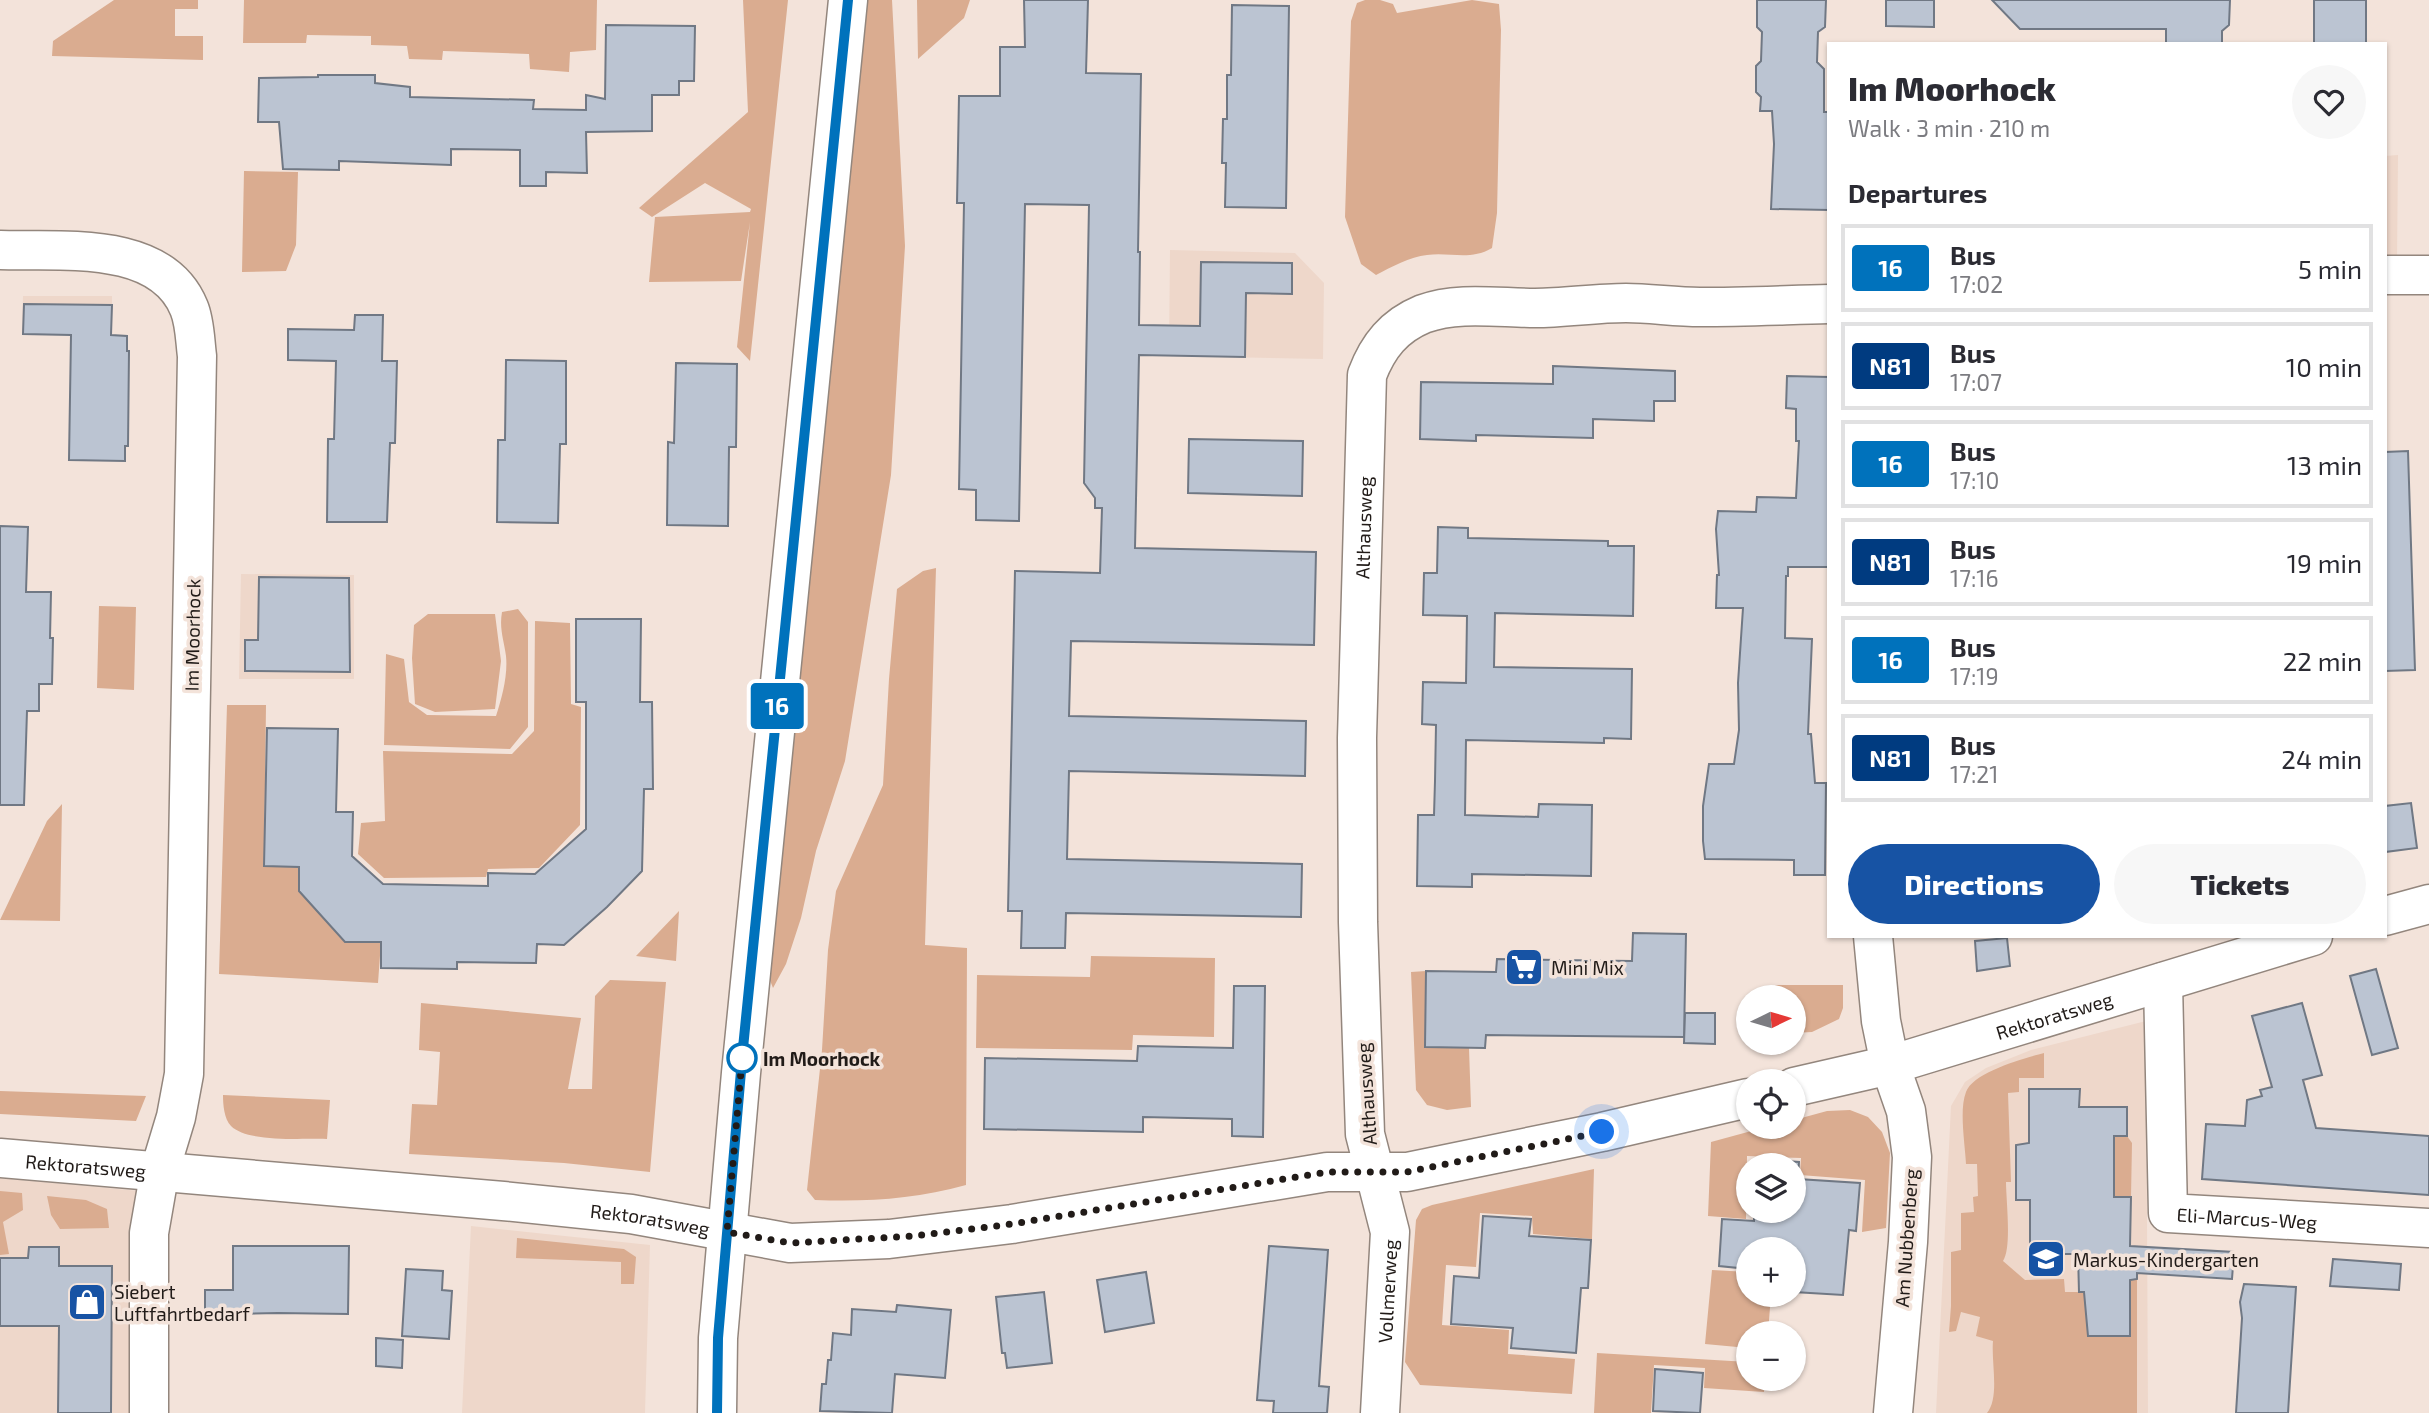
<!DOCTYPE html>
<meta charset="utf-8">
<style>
body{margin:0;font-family:"Exo 2",sans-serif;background:#f7f7f7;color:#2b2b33;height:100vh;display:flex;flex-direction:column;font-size:26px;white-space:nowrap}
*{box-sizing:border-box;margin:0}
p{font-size:23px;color:#7c7c81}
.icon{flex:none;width:38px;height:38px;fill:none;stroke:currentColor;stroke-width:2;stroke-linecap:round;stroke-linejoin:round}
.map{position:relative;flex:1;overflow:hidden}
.sheet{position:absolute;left:1827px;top:42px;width:560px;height:896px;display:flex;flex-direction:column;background:#fff;border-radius:0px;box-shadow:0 2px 5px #0004}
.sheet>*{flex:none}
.badge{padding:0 14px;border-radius:5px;font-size:24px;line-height:46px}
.needle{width:46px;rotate:85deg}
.tools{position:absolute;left:1736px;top:985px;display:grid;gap:14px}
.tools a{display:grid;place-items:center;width:70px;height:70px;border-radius:50%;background:#fff;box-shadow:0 2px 5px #0004;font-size:35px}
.you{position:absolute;width:35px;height:35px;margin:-18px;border:5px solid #fff;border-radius:50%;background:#1a73e8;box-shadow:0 0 0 10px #1a73e833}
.map>.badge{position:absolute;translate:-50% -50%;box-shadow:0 0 0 4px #fff}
h2{padding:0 21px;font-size:26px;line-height:63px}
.round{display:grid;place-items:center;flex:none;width:74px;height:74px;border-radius:37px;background:#f7f7f7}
.headline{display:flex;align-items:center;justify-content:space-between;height:119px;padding:0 21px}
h1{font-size:33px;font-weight:800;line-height:52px}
.cta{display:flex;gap:14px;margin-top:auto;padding:14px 21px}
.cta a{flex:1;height:80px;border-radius:42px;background:#1753a4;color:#fff;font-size:28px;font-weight:800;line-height:80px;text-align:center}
.cta a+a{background:#f7f7f7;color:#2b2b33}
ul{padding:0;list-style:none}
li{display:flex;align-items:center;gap:21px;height:88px;margin:0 14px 10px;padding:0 7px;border:4px solid #e1e1e2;border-radius:0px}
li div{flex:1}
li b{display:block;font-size:26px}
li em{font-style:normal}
li .badge{min-width:77px;font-weight:700;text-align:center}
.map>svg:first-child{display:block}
.built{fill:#eed7ca}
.green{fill:#daac90}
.building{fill:#bbc4d2;stroke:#707884;stroke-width:2}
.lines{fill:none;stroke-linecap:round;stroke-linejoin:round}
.minor-casing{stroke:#93867d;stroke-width:41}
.minor{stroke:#fff;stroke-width:38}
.line-casing{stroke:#fff;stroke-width:16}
.line{stroke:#0072bc;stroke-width:10}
.walk{stroke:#211b18;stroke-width:7;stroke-dasharray:0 12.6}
.stop-dot{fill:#fff;stroke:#0072bc;stroke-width:3.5}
.labels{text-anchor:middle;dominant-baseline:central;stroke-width:7;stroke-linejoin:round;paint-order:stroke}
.street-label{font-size:19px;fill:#211b18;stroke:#f3e3da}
.poi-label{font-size:19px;fill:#211b18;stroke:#f3e3da;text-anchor:start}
.stop-label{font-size:19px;font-weight:bold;fill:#211b18;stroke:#f3e3da;text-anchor:start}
</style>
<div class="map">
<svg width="2429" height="1413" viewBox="0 0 2429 1413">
<rect width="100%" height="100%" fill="#f3e3da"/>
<!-- built -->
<path class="built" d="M 2398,155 L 2397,260 L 2385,260 L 2385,156 Z
M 1170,250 L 1295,253 L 1324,283 L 1323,359 L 1169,356 Z
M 23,296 L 112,296 L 112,336 L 22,334 Z
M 241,574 L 354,575 L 354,679 L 239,679 Z
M 2146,1021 L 2148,1413 L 1936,1413 L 1951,1106 L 1965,1082 L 1986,1068 L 2031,1050 Z
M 0,1178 L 139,1191 L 137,1413 L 0,1413 Z
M 471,1226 L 650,1245 L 645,1413 L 462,1413 Z"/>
<!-- green -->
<path class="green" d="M 114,0 L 198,0 L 198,9 L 175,9 L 175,36 L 203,36 L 203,60 L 52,56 L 53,41 Z
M 244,0 L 597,0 L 596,50 L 570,52 L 569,72 L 530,69 L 529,54 L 443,51 L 442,60 L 409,59 L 407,46 L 371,45 L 371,36 L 307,35 L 306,43 L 243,43 Z
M 743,0 L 788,0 L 750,361 L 737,347 L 750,222 L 741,281 L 649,282 L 655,217 L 750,212 L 751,209 L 705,183 L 652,217 L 639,208 L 748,112 Z
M 866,0 L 892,0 L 905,246 L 891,475 L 845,761 L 816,851 L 801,918 L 786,964 L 773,988 L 766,970 Z
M 917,0 L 970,0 L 964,18 L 918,59 Z
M 1365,0 L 1380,0 L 1393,4 L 1397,13 L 1472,0 L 1499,4 L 1501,30 L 1497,213 L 1492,248 C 1470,261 1451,252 1427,255 C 1410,257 1391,267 1376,275 L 1361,264 L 1345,217 L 1351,21 L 1357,3 Z
M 244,171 L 298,172 L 296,245 L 286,271 L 242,272 Z
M 936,568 L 925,945 L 967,948 L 966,1185 C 915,1199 868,1202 815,1200 L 807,1190 L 822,1050 L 828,950 L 836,891 L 883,785 L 889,679 L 897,589 L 923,571 Z
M 99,606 L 136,607 L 134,690 L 97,688 Z
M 518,609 L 528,622 L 528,727 L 510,749 L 384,745 L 386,654 L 404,659 L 409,702 L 427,715 L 496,716 C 502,698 508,675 506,656 C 504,640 499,629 502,612 Z
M 428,614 L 495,614 L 501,661 L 495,709 L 435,712 L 415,704 L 412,658 L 414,625 Z
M 535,621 L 570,623 L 571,704 L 581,707 L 580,825 L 539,868 L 488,869 L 486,877 L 384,878 L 358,854 L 361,823 L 385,821 L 383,751 L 512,754 L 534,731 Z
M 227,705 L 266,705 L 264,866 L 299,867 L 299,891 L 345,942 L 381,942 L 378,983 L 219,974 Z
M 62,804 L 60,921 L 0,920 L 47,821 Z
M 679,911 L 676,961 L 636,956 Z
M 1091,956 L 1215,958 L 1214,1037 L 1133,1035 L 1132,1050 L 976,1048 L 977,975 L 1090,977 Z
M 1426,971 L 1425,1046 L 1469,1048 L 1471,1107 L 1447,1110 L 1427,1105 L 1416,1090 L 1411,972 Z
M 610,980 L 666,982 L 650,1172 L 564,1163 L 409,1154 L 412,1104 L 437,1105 L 440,1052 L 419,1050 L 421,1003 L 581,1018 L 568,1089 L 592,1089 L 595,996 Z
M 1775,985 L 1843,985 L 1843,1008 L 1839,1019 L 1812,1032 L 1794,1033 L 1794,998 L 1776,997 Z
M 2044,1053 L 2044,1078 L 2019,1078 L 2019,1092 L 2008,1093 L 2011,1182 L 2006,1182 C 2006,1200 2012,1248 2003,1261 L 2025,1280 L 2064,1279 L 2065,1292 L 2089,1292 L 2089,1336 L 2130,1336 L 2130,1279 L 2137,1279 L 2137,1413 L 1987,1413 C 2000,1397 1991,1362 1993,1341 L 1976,1336 L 1980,1317 L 1961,1312 L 1956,1331 L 1949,1332 L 1951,1306 L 1951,1252 L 1961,1250 L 1961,1213 L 1974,1212 L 1973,1197 L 1978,1196 L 1977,1164 L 1966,1164 C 1965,1144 1959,1110 1966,1092 C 1973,1072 2025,1058 2044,1053 Z
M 0,1091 L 146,1096 L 136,1121 L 0,1114 Z
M 223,1095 L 330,1100 L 327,1139 C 303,1138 248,1143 231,1126 C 224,1119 223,1104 223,1095 Z
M 1827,1111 L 1850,1110 L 1868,1117 L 1882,1132 L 1890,1153 L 1886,1228 L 1862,1232 L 1865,1180 L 1800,1175 L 1801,1158 L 1747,1156 L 1746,1219 L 1708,1216 L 1711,1142 L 1766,1127 L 1794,1127 L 1794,1120 Z
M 2114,1136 L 2127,1136 L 2132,1143 L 2131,1197 L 2114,1197 Z
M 1594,1169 L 1592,1239 L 1533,1234 L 1532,1216 L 1480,1213 L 1476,1267 L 1446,1265 L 1442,1325 L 1509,1330 L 1508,1354 L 1575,1359 L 1572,1394 L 1420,1385 L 1405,1362 L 1416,1220 L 1422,1209 L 1432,1205 Z
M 0,1191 L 22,1193 L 23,1210 L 3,1222 L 9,1254 L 0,1255 Z
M 47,1196 L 86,1200 L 107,1209 L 109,1228 L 60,1229 L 51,1215 Z
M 517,1238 L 624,1249 L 636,1257 L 634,1284 L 621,1284 L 621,1262 L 516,1258 Z
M 1712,1270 L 1748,1272 L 1748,1295 L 1771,1295 L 1768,1333 L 1748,1334 L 1748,1348 L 1705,1344 Z
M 1597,1353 L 1748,1362 L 1748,1379 L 1765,1379 L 1764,1392 L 1704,1388 L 1705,1368 L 1654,1365 L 1651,1413 L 1594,1413 Z"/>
<!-- building -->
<path class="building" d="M 1024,0 L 1088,0 L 1086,73 L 1141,74 L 1138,252 L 1140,252 L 1139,325 L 1200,326 L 1201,262 L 1292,263 L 1292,294 L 1246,293 L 1245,357 L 1139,355 L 1135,548 L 1316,552 L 1314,645 L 1071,641 L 1069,716 L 1306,721 L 1305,776 L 1069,771 L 1067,859 L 1302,864 L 1301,917 L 1066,913 L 1065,948 L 1021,948 L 1022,911 L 1008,911 L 1015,571 L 1100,573 L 1102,508 L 1095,508 L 1095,498 L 1084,483 L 1089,205 L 1025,204 L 1019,521 L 976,520 L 976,490 L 959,489 L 964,203 L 957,203 L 959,96 L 1000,96 L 1000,47 L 1025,47 Z
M 1757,0 L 1826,0 L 1825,27 L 1818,32 L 1817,62 L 1824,69 L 1824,112 L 1829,112 L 1829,210 L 1771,209 L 1774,144 L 1772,111 L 1760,111 L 1761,97 L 1756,92 L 1756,66 L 1761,61 L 1762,32 L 1757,27 Z
M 1886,0 L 1934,0 L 1934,27 L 1886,26 Z
M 1992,0 L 2230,0 L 2229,25 L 2222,31 L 2222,44 L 2166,44 L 2166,29 L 2020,29 Z
M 2314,0 L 2366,0 L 2366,44 L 2314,44 Z
M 1232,5 L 1289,6 L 1286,208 L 1225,207 L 1226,163 L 1222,163 L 1223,119 L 1227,119 L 1227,75 L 1231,75 Z
M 606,25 L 695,26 L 694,81 L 679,81 L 679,95 L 652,95 L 652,131 L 586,132 L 587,173 L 546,172 L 546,186 L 520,186 L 520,150 L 451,149 L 451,165 L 339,161 L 339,170 L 283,169 L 279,122 L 258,122 L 259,78 L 318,77 L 318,75 L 375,75 L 375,83 L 410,87 L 410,97 L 534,100 L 533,109 L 586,110 L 586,95 L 605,99 Z
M 24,304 L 112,305 L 111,335 L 127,336 L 127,351 L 129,351 L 128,446 L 125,446 L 125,461 L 69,460 L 71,335 L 23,334 Z
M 355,315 L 383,315 L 382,361 L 397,361 L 395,443 L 390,443 L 387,522 L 327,522 L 328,439 L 334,439 L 336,361 L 288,360 L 288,329 L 354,330 Z
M 506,360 L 566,361 L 566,444 L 560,444 L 558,523 L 497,522 L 498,440 L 505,440 Z
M 676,363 L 737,364 L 736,447 L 729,447 L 728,526 L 667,525 L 668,442 L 674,443 Z
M 1553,366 L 1675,371 L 1675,401 L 1654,401 L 1654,421 L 1593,419 L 1593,438 L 1476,435 L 1476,441 L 1420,439 L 1421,382 L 1553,384 Z
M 1787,376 L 1829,377 L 1829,567 L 1788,567 L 1788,576 L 1786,576 L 1785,638 L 1812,639 L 1808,734 L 1811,734 L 1815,783 L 1826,783 L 1825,875 L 1794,875 L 1794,860 L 1705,859 L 1703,841 L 1703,806 L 1709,764 L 1734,764 L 1739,730 L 1738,683 L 1743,608 L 1716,608 L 1717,575 L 1719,575 L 1716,529 L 1718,511 L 1756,512 L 1757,497 L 1796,498 L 1799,441 L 1796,441 L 1796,409 L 1786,408 Z
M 1189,439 L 1303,441 L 1302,496 L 1188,493 Z
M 2408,451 L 2415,670 L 2385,671 L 2385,452 Z
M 0,526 L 28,527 L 26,592 L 51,592 L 50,638 L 53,638 L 52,684 L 39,684 L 39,711 L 27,711 L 24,805 L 0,805 Z
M 1438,527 L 1468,528 L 1468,538 L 1608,541 L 1608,546 L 1634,546 L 1633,616 L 1495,613 L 1494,667 L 1632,669 L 1631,739 L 1604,738 L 1604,743 L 1466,740 L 1465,815 L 1538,817 L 1539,804 L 1592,805 L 1591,876 L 1472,874 L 1472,887 L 1417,886 L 1418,815 L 1434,815 L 1435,781 L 1436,725 L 1422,724 L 1423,682 L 1466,683 L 1467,616 L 1423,615 L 1424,573 L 1437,573 Z
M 259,577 L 349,578 L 350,672 L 245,671 L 245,640 L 258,640 Z
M 576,619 L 641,619 L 640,702 L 652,702 L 653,789 L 644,789 L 642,871 L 607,907 L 564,945 L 537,944 L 536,963 L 457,962 L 457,969 L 381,968 L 381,942 L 345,942 L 299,891 L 299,867 L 264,866 L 267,728 L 338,729 L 336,812 L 353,812 L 352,856 L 383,884 L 488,886 L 488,873 L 535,874 L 586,829 L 586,702 L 576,702 Z
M 2411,803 L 2417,848 L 2385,852 L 2385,806 Z
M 1633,933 L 1686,934 L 1684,1037 L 1486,1035 L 1485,1048 L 1425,1047 L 1426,971 L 1496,972 L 1497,959 L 1632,961 Z
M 2007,938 L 2010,966 L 1977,971 L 1975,941 Z
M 2376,969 L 2398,1048 L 2372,1055 L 2350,976 Z
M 1234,986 L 1265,986 L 1263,1137 L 1232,1136 L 1232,1119 L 1143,1117 L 1143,1132 L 984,1129 L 985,1058 L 1137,1061 L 1138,1046 L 1233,1048 Z
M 2302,1003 L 2322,1075 L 2303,1080 L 2316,1128 L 2429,1136 L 2429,1195 L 2202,1179 L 2206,1124 L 2245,1126 L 2247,1100 L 2262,1096 L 2260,1090 L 2272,1087 L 2252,1016 Z
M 1685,1013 L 1715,1013 L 1715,1044 L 1684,1043 Z
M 2029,1089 L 2080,1089 L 2079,1107 L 2127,1107 L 2127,1136 L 2114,1136 L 2114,1197 L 2131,1197 L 2130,1246 L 2234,1252 L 2232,1279 L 2137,1273 L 2137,1279 L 2130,1280 L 2130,1336 L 2088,1336 L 2084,1292 L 2079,1292 L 2078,1254 L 2030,1254 L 2030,1200 L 2016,1200 L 2016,1145 L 2029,1143 Z
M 1757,1159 L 1799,1162 L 1798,1179 L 1860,1183 L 1856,1231 L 1849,1230 L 1843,1295 L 1794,1292 L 1794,1250 L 1748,1250 L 1748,1278 L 1738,1277 L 1738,1268 L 1719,1266 L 1722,1219 L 1754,1221 L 1754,1211 L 1794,1211 L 1794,1166 L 1757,1166 Z
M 1483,1216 L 1531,1219 L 1529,1236 L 1591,1240 L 1588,1288 L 1581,1288 L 1576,1353 L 1511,1348 L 1513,1328 L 1451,1324 L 1454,1276 L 1479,1278 Z
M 233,1246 L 349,1246 L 348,1314 L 278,1313 L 234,1314 L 234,1318 L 205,1318 L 205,1290 L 233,1290 Z
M 1269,1246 L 1328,1250 L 1319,1386 L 1329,1387 L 1327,1413 L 1273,1413 L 1274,1401 L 1257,1400 Z
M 29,1247 L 59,1247 L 59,1266 L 112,1266 L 111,1413 L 58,1413 L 59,1326 L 0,1326 L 0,1258 L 28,1258 Z
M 2333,1259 L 2401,1264 L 2399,1290 L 2330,1286 Z
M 406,1269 L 443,1271 L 442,1290 L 452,1291 L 449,1339 L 402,1336 Z
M 1146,1272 L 1154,1323 L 1105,1332 L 1097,1280 Z
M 2244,1284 L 2296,1287 L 2288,1413 L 2236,1413 L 2242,1318 L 2240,1302 Z
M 1044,1292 L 1052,1363 L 1007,1368 L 1005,1353 L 1002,1353 L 996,1297 Z
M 897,1305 L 951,1310 L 945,1378 L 895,1374 L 892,1413 L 820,1411 L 822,1384 L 826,1384 L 828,1360 L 831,1360 L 833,1333 L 851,1335 L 852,1309 L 896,1312 Z
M 376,1338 L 403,1340 L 402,1368 L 376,1366 Z
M 1655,1369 L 1703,1373 L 1700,1413 L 1653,1411 Z"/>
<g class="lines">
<defs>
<g id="minor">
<path d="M 0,250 C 60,252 161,239 189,308 C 195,322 195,341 197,356 L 184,1074 L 176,1117 L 160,1170 L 149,1233 L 149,1413"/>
<path d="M 2385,275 L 2429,275"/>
<path d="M 2385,916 L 2429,904"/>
<path d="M 1873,936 L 1881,1021 L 1890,1065 L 1906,1111 L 1912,1157 L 1908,1242 L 1893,1413"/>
<path id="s1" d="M 2163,982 L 2168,1213 L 2429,1228"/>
<path id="s2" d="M 1794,1087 L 1890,1065 L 2313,936"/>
<path id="s3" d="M 0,1158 L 503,1201 L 631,1214 L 790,1243 L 889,1239 L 1012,1224 L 1327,1172 L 1407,1172 L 1602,1132 L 1748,1098"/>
<path d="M 717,1413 L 718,1338 L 741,1073 L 848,0"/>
<path id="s4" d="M 1380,1413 L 1390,1232 L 1365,1134 L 1358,922 L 1357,738 L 1367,375 C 1378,346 1394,326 1423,314 C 1458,301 1499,308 1535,308 C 1565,308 1595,303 1626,303 C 1650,303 1675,307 1700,307 C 1743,307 1786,305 1829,304"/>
</g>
</defs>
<!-- minor casing -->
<use href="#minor" class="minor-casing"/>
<!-- minor -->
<use href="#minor" class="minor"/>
</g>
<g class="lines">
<defs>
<path id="line" d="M 717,1413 L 718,1338 L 743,1048 L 848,0"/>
</defs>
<!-- line casing -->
<use href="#line" class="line-casing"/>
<!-- line -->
<use href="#line" class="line"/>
<!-- walk -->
<path class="walk" d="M 742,1058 L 743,1048 L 727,1232 L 790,1243 L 914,1236 L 1012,1224 L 1327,1172 L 1407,1172 L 1602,1132"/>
</g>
<!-- icons -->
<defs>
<symbol id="supermarket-square" viewBox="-11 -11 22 22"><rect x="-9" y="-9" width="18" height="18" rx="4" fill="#1753a4" stroke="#f3e3da"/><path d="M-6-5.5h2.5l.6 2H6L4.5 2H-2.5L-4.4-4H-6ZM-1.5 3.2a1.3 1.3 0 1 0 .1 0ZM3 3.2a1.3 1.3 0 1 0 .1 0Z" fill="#fff"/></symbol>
<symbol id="school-square" viewBox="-11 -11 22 22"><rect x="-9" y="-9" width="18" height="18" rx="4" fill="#1753a4" stroke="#f3e3da"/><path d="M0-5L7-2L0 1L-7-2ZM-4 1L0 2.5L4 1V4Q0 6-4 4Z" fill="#fff"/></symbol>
<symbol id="shop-square" viewBox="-11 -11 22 22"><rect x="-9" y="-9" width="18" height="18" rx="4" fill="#1753a4" stroke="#f3e3da"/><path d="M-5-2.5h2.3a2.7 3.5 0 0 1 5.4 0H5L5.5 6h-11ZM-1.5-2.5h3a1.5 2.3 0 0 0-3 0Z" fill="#fff"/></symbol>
</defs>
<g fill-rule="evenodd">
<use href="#supermarket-square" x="1502" y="945" width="44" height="44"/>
<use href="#school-square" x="2024" y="1237" width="44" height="44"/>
<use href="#shop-square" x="65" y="1280" width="44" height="44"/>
</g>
<!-- markers -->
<circle class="stop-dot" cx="742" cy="1058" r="14"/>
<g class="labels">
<!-- street labels -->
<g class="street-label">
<text stroke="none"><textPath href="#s4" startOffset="889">Althausweg</textPath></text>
<text transform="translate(192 635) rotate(-89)">Im Moorhock</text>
<text stroke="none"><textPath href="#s2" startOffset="270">Rektoratsweg</textPath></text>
<text transform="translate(1366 1094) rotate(-94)">Althausweg</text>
<text stroke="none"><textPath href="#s3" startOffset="86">Rektoratsweg</textPath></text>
<text stroke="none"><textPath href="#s1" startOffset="310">Eli-Marcus-Weg</textPath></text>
<text stroke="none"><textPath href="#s3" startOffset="653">Rektoratsweg</textPath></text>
<text transform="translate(1906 1238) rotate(-86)">Am Nubbenberg</text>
<text stroke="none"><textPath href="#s4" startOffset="122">Vollmerweg</textPath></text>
</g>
<!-- poi labels -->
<g class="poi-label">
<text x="1551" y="967">Mini Mix</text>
<text x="2073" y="1259">Markus-Kindergarten</text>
<text x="114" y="1291">Siebert<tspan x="114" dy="22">Luftfahrtbedarf</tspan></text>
</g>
<!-- stop labels -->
<g class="stop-label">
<text x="763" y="1058">Im Moorhock</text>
</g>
</g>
</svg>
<div class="tools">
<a><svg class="needle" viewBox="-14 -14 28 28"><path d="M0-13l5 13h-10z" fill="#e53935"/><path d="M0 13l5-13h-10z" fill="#7c7c81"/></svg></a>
<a><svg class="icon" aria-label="locate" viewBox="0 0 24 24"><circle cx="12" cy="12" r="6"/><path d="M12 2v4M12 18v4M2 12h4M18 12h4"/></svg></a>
<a><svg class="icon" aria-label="layers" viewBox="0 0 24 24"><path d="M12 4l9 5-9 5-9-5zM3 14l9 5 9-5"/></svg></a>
<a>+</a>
<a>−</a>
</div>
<div class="you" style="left:1602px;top:1132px"></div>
<b class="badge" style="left:777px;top:706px;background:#0072bc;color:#fff">16</b>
<section class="sheet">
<div class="headline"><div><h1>Im Moorhock</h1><p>Walk · 3 min · 210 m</p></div><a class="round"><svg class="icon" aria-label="heart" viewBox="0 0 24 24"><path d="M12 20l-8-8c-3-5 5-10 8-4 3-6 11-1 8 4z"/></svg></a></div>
<h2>Departures</h2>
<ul>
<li><span class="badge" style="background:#0072bc;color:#fff">16</span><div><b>Bus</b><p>17:02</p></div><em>5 min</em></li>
<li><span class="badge" style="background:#003b80;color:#fff">N81</span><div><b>Bus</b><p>17:07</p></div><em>10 min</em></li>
<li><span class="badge" style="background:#0072bc;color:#fff">16</span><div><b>Bus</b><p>17:10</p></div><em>13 min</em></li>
<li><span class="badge" style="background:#003b80;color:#fff">N81</span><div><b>Bus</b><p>17:16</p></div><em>19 min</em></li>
<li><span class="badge" style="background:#0072bc;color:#fff">16</span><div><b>Bus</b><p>17:19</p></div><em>22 min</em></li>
<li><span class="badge" style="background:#003b80;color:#fff">N81</span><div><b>Bus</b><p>17:21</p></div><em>24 min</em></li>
</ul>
<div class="cta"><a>Directions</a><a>Tickets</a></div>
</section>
</div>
